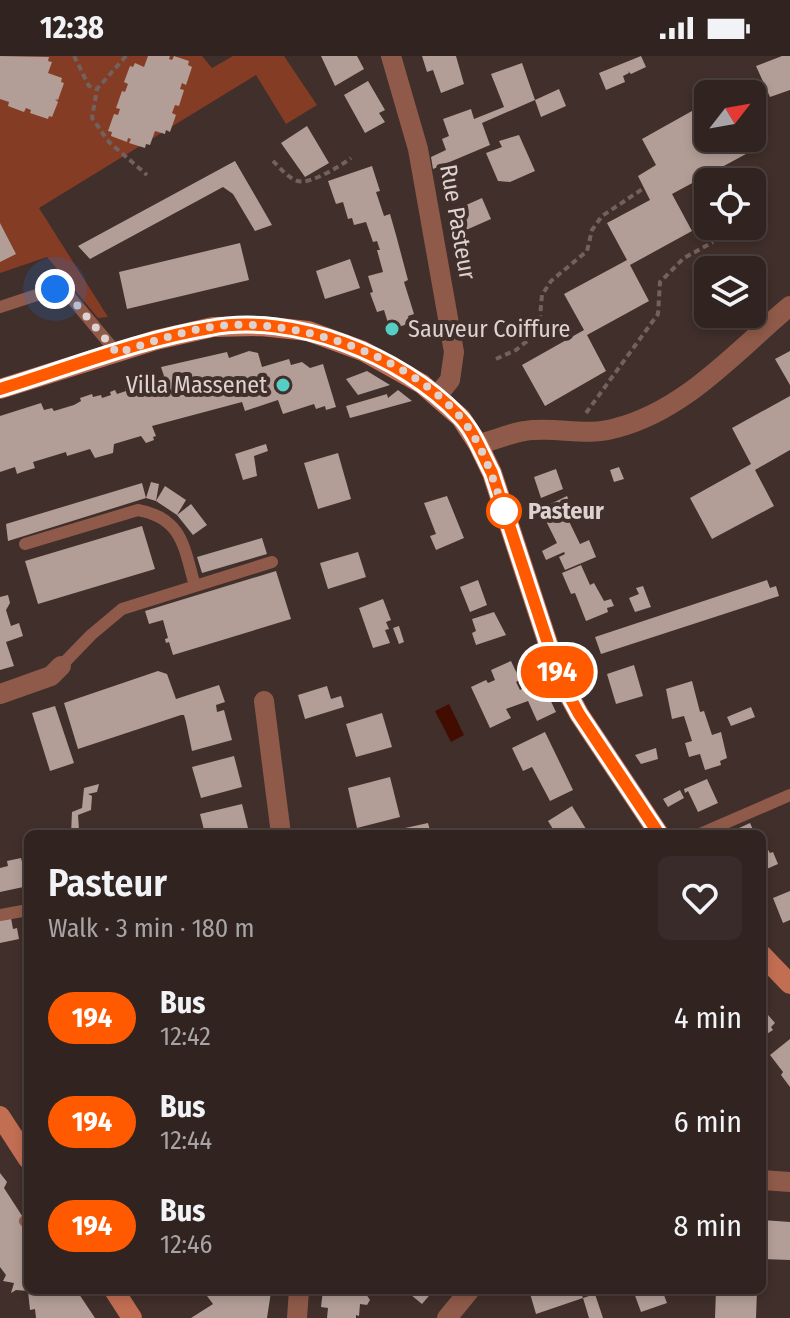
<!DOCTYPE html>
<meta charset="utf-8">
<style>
body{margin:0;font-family:"Fira Sans Condensed",sans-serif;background:#382b29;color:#f1f3f6;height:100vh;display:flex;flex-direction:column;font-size:30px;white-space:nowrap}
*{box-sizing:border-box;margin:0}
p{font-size:26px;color:#a8a4a5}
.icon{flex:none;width:44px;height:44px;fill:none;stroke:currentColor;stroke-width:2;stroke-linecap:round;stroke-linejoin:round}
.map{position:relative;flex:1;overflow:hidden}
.details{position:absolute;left:24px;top:774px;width:742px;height:464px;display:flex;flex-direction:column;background:#302320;border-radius:12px;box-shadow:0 4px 12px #0003,0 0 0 2px #4b403e}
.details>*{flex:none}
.badge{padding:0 16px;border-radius:26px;font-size:28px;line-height:52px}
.needle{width:52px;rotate:59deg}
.buttons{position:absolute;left:694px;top:24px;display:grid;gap:16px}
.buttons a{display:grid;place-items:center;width:72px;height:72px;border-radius:12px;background:#302320;box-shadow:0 4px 12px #0003,0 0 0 2px #4b403e;font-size:40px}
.you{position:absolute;width:40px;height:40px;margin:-20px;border:6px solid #fff;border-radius:50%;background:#1a73e8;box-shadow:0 0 0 12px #1a73e833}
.map>.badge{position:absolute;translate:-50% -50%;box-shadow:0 0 0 4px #fff}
.round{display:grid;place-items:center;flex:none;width:84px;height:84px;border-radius:12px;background:#382b29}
.headline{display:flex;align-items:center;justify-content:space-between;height:136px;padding:0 24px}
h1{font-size:38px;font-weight:600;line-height:60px}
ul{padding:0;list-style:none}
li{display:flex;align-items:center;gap:24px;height:104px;padding:0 24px}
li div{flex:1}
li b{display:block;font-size:30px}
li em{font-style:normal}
li .badge{min-width:88px;font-weight:700;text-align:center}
.status{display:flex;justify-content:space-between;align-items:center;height:56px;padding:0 40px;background:#302320;direction:ltr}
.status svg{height:22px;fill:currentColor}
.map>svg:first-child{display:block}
.green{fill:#843c25}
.water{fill:#420c00}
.building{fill:#b29e97}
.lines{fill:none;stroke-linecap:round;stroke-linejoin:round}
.path{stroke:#71625e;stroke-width:4;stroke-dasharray:6 4;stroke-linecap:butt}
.service{stroke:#8f5a49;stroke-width:12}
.minor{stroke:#8f5a49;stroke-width:20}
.secondary{stroke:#c26e53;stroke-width:20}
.line-casing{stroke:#fff;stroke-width:18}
.line{stroke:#ff5a00;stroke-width:12}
.walk{stroke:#ddd2cf;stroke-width:8;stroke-dasharray:0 14.4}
.poi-dot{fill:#55cec5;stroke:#402f2a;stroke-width:3}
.stop-dot{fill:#fff;stroke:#ff5a00;stroke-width:4}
.labels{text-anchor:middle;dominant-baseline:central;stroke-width:8;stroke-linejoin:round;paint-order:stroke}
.street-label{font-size:24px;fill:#ddd2cf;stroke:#402f2a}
.poi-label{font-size:24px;fill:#ddd2cf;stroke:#402f2a;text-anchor:start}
.stop-label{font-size:24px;font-weight:bold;fill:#ddd2cf;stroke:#402f2a;text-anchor:start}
</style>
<div class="status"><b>12:38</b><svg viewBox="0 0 49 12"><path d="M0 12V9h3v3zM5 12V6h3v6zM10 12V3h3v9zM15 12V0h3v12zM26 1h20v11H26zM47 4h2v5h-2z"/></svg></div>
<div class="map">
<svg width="790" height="1262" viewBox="0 0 790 1262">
<rect width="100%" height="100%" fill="#402f2a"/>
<!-- green -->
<path class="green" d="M 0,0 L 202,0 L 212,12 L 233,0 L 284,0 L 317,49 L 286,68 L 256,19 L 39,152 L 108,261 L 98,262 L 47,201 L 0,217 Z"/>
<!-- water -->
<path class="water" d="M 449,648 L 464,679 L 451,686 L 435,655 Z"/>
<!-- building -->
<path class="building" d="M 0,0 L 49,1 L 48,5 L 52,6 L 48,17 L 62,22 L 61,26 L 64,27 L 58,44 L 55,43 L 58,46 L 52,61 L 49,60 L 48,63 L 30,57 L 31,54 L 26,52 L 24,56 L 8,50 L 9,46 L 0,43 Z
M 148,0 L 170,0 L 169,3 L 172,4 L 174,0 L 189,5 L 188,9 L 192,11 L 186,29 L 182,27 L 180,33 L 184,34 L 179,50 L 175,49 L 172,57 L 176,59 L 170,76 L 166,74 L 165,78 L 155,75 L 150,89 L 146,88 L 145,92 L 129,87 L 131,83 L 128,82 L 127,86 L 111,80 L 112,76 L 108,75 L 114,58 L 118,59 L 120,53 L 116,52 L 122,35 L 125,36 L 128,28 L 124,26 L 130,10 L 133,11 L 135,7 L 144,11 Z
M 321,0 L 357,0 L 364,13 L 335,30 Z
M 422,0 L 456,0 L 464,28 L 441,37 L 433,14 L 427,16 Z
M 641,0 L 646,11 L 631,18 L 628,15 L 629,17 L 623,20 L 625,26 L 606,34 L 599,17 Z
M 782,0 L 790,0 L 790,34 L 770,41 L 756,10 Z
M 522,7 L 535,44 L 559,33 L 566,50 L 541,61 L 535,44 L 482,67 L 490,89 L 433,113 L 431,101 L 446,94 L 442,83 L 449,80 L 443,63 L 471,53 L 474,63 L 504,51 L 491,18 Z
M 368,25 L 385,54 L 379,57 L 385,66 L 365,77 L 344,39 Z
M 708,46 L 708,82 L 737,82 L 746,98 L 672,138 L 692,175 L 630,209 L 649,245 L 587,279 L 606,315 L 545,350 L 522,309 L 584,274 L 564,238 L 627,204 L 607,167 L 650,144 L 638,120 L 656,109 L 642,83 Z
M 307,70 L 329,107 L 305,121 L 281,87 Z
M 519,79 L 535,115 L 510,126 L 498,125 L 486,97 L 502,91 L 499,85 Z
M 235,105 L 272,169 L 255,175 L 233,138 L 223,131 L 90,203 L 78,190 Z
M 372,110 L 380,135 L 376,136 L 384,160 L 390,158 L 396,179 L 408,224 L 404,226 L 414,258 L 408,260 L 410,267 L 396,272 L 394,265 L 388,267 L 384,254 L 377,256 L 370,237 L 373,236 L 368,220 L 383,216 L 377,194 L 380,194 L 377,185 L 373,186 L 366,166 L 354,169 L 352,162 L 348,163 L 343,146 L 336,148 L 328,125 Z
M 482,142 L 491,163 L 466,174 L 457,153 Z
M 0,167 L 16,198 L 0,206 Z
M 240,187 L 249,224 L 127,253 L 119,216 Z
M 350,203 L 360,232 L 325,243 L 316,215 Z
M 249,295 L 258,297 L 262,311 L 289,303 L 291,309 L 302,306 L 310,312 L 323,308 L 336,351 L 326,354 L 325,350 L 316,353 L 314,348 L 283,358 L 278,344 L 245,355 L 242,346 L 152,370 L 156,380 L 153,381 L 154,384 L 146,387 L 141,380 L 114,388 L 113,397 L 95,402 L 90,393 L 67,400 L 66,396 L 33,406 L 35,412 L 22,416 L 17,418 L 15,411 L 0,416 L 0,360 L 41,347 L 44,354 L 52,352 L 54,355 L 74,349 L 81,345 L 80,342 L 92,338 L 93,341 L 101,339 L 102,342 L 111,339 L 110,336 L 115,334 L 117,338 L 126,335 L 125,331 L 137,328 L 136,324 L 151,319 L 152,323 L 164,320 L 161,311 L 227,296 L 229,302 Z
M 790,295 L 790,329 L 775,303 Z
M 367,315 L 390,329 L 358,339 L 346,323 Z
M 398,334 L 412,345 L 350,362 L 346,350 L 387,338 L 388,342 Z
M 790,340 L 790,394 L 755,414 L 774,450 L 712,483 L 690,442 L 751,408 L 732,372 Z
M 266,388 L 268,395 L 254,400 L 257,420 L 243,424 L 235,398 Z
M 338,397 L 351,443 L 318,453 L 304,407 Z
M 619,411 L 624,423 L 614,426 L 610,414 Z
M 556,413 L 563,433 L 541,442 L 534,421 Z
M 151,426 L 159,428 L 156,445 L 146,442 Z
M 142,427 L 146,442 L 8,485 L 6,468 Z
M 165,430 L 186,444 L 177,459 L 191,448 L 207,469 L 193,479 L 177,459 L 156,445 Z
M 447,440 L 464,482 L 436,494 L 430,480 L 436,478 L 424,447 Z
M 567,440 L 572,451 L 564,455 L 580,488 L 589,484 L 596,501 L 565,514 L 559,501 L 565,498 L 564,496 L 546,504 L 542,495 L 557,487 L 540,453 Z
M 142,470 L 155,513 L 38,548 L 25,505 Z
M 262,482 L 267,498 L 202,517 L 197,501 Z
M 358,496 L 366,521 L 328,533 L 320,507 Z
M 581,509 L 590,529 L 594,527 L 604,545 L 611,543 L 614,550 L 607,552 L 608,556 L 586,565 L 575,537 L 571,538 L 562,517 Z
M 276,515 L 291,563 L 173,599 L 169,586 L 166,587 L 165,583 L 168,582 L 163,564 L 149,568 L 145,555 Z
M 478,524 L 487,549 L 470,556 L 460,531 Z
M 767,524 L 770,532 L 776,530 L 779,540 L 601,598 L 595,581 Z
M 643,530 L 651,551 L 635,556 L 629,542 L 639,538 L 636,532 Z
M 8,539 L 10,547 L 6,554 L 11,570 L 19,567 L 23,580 L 6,586 L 14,610 L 0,614 L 0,541 Z
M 383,543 L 391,564 L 386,566 L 389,573 L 385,574 L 390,587 L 373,592 L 359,552 Z
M 494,556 L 506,579 L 476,589 L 472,577 L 476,575 L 472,563 Z
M 399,570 L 404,586 L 399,588 L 393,572 Z
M 511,605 L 520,624 L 516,626 L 520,634 L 529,629 L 535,642 L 547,637 L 556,656 L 537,665 L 528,645 L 506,653 L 511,662 L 490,672 L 471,631 L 486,624 L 488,627 L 495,624 L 491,614 Z
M 634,609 L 643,640 L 616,648 L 607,618 Z
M 158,615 L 167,618 L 176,643 L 219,629 L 225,646 L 216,649 L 217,656 L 224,654 L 232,684 L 192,695 L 186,666 L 184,659 L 181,659 L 78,693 L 64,647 Z
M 692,625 L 700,656 L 704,655 L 712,679 L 721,676 L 727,702 L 720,705 L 721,709 L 705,714 L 700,698 L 689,701 L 685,687 L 692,685 L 684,660 L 672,663 L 666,633 Z
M 327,630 L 331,643 L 341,640 L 344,651 L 305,663 L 298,639 Z
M 55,650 L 74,707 L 50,715 L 32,657 Z
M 751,651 L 755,661 L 731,670 L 727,661 Z
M 382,657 L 392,691 L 356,701 L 346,668 Z
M 545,676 L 573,734 L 550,745 L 532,711 L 523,715 L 512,692 Z
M 656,692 L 658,703 L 641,708 L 635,699 Z
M 234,700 L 242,731 L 201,742 L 192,711 Z
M 390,721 L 400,761 L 357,772 L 348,732 Z
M 707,723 L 718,747 L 698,756 L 688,735 L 685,737 L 684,733 Z
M 99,728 L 97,736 L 88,738 L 92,740 L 91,754 L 78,759 L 79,774 L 87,772 L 91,778 L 71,778 L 72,756 L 82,752 L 84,732 Z
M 680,734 L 684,742 L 668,751 L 663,743 Z
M 242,748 L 249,776 L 205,778 L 200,758 Z
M 572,750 L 586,773 L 578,778 L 556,778 L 548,765 Z
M 428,767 L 431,778 L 397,778 L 396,774 Z
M 750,767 L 755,778 L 726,778 Z
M 767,792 L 770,797 L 773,796 L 778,808 L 762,815 L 762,794 Z
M 21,802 L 28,830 L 0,836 L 0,812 L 8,810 L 7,805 Z
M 790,835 L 790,864 L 783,867 L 773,842 Z
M 11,862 L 13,873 L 17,872 L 19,883 L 0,887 L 0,863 Z
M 762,952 L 775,967 L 771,971 L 773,974 L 762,981 Z
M 790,983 L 790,1031 L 781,1019 L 783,1016 L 770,999 Z
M 0,1117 L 7,1126 L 4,1132 L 28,1169 L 28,1234 L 77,1235 L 95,1262 L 36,1262 L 35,1253 L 30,1254 L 28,1235 L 16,1234 L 11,1237 L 14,1227 L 3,1225 L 6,1219 L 0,1211 Z
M 762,1164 L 790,1166 L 790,1204 L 762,1203 Z
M 216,1234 L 271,1236 L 267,1262 L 191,1262 L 213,1248 L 207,1240 Z
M 323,1234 L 366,1238 L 370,1244 L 367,1249 L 360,1248 L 359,1260 L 356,1259 L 356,1262 L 327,1262 L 328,1252 L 321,1251 Z
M 405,1234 L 434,1234 L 422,1248 Z
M 529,1234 L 580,1234 L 583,1242 L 536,1258 Z
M 633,1234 L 662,1234 L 667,1247 L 641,1256 Z
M 716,1234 L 757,1234 L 756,1262 L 715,1262 Z
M 595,1238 L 603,1262 L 589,1262 L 583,1242 Z"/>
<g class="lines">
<!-- path -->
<path class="path" d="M 74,0 L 89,30 L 97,33
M 126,0 L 97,33 L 92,62 L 109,86 L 147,119
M 273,105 C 279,111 289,123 298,125 C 310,129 342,109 351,102
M 496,303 L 516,294 L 532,281 L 540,261 L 542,239 L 551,225 L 587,195 L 592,174 L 602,160 L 644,132
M 586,357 L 658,258 L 660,226 L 684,202 L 713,186"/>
<!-- service -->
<path class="service" d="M 0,251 L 55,233 L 67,237 L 117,297
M 25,488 L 138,454 C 183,462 184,492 195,530
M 61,610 L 91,579 L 122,553 L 272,506
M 700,778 L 790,739
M 0,859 L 28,854
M 25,1165 L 28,1163"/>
<!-- minor -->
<path class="minor" d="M 391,0 L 418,93 L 454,296 L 450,324 L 437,340
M 478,388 C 493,385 510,377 525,375 C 555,370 586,381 616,372 C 686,354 736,295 790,250
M 0,638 L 51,620 L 61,610
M 264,645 L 281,778
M 762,1124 L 790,1126
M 297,1262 L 299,1234
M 447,1262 L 470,1234"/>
<!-- secondary -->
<path class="secondary" d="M 0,333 L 156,284 L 213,271 L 261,270 L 308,275 L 363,295 L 422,328 L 461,362 L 478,388 L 492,417 L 559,621 L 579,658 L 659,778
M 762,899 L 790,928
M 0,1060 L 28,1103
M 114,1234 L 132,1262"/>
</g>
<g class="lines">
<defs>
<path id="line" d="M 0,333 C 69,312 138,284 210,272 C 293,256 401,299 459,360 C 474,375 482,398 492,417 L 559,621 L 579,658 L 659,778"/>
</defs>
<!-- line casing -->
<use href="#line" class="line-casing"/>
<!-- line -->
<use href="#line" class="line"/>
<!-- walk -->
<path class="walk" d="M 55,233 L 67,237 L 117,297 C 148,287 179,276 211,271 C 292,259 407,298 461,362 C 483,388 493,423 504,455"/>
</g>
<!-- markers -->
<g class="poi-dot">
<circle cx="392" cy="273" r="8"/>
<circle cx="283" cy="329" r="8"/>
</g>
<circle class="stop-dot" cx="504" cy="455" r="16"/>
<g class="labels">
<!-- street labels -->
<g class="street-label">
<text transform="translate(458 166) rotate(80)">Rue Pasteur</text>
</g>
<!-- poi labels -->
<g class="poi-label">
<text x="408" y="273">Sauveur Coiffure</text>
<text x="267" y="329" text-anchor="end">Villa Massenet</text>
</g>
<!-- stop labels -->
<g class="stop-label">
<text x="528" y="455">Pasteur</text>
</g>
</g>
</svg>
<div class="buttons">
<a><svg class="needle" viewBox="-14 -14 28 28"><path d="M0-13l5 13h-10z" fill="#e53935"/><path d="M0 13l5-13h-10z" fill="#a8a4a5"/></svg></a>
<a><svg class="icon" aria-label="locate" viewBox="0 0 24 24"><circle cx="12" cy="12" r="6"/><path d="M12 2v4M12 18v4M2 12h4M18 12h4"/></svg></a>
<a><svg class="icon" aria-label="layers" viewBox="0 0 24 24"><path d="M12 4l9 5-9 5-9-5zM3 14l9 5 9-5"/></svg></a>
</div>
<div class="you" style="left:55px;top:233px"></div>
<b class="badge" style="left:557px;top:616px;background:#ff5a00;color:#fff">194</b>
<section class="details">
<div class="headline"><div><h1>Pasteur</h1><p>Walk · 3 min · 180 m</p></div><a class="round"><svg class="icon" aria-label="heart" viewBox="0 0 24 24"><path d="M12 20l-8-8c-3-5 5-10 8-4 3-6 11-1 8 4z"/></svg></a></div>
<ul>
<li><span class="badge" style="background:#ff5a00;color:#fff">194</span><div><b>Bus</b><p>12:42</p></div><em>4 min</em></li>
<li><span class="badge" style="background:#ff5a00;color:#fff">194</span><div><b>Bus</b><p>12:44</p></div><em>6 min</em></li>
<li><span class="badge" style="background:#ff5a00;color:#fff">194</span><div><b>Bus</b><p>12:46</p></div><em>8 min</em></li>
</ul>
</section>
</div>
